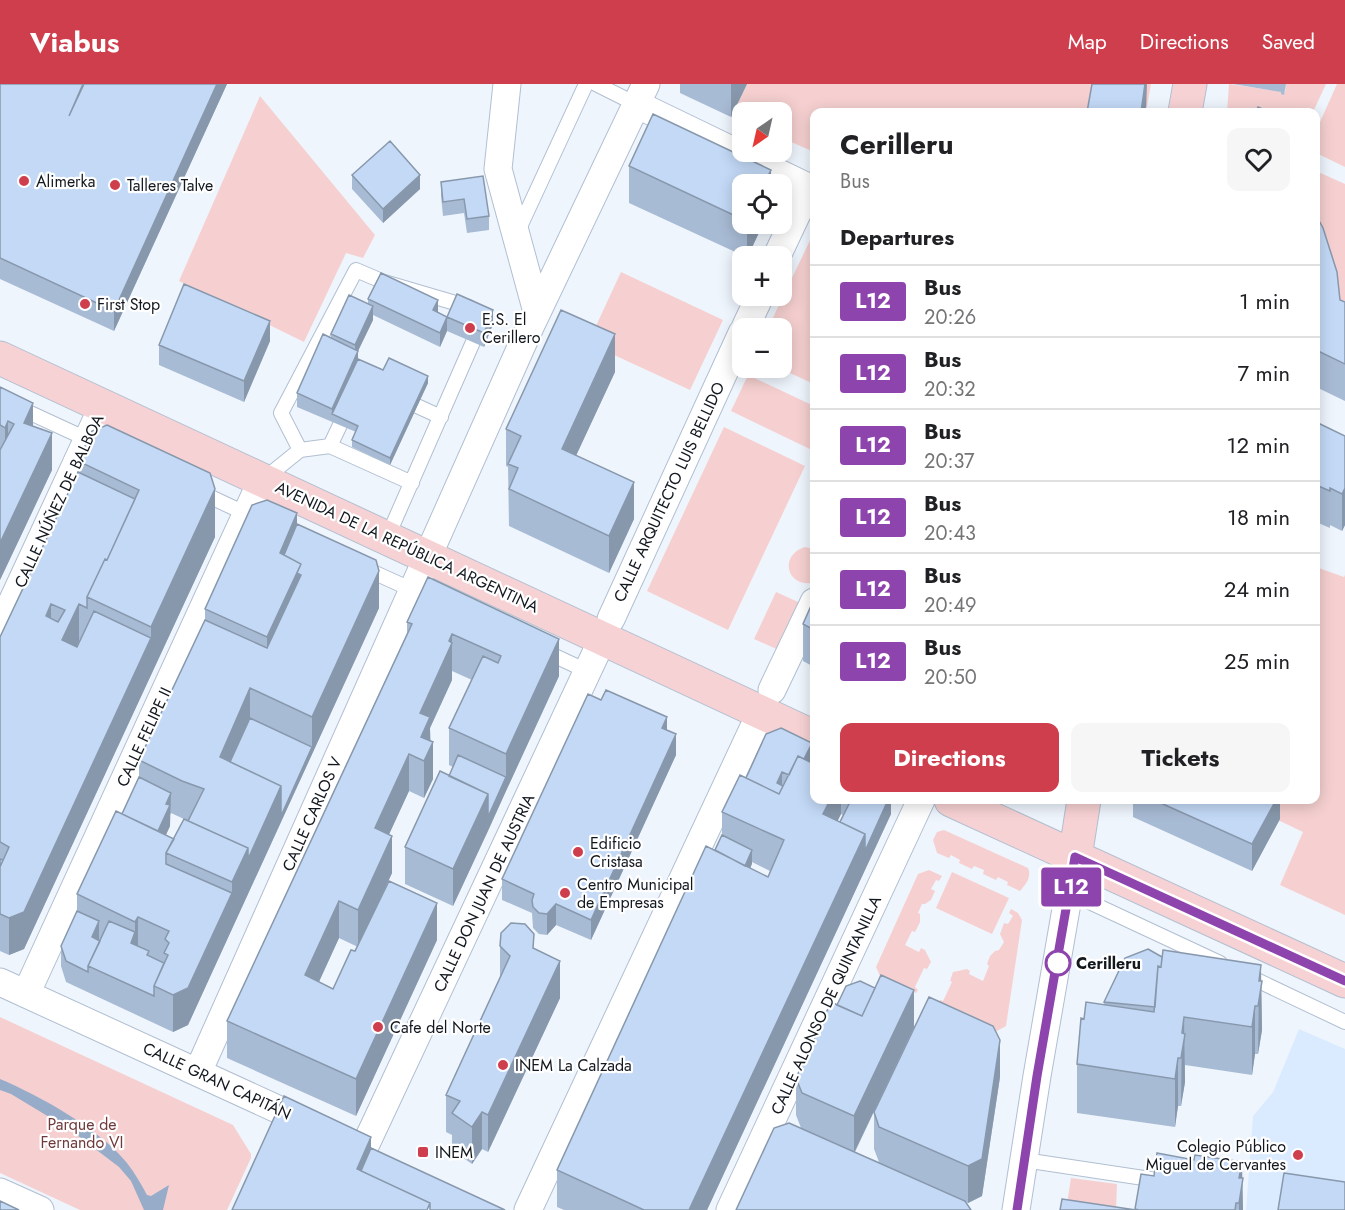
<!DOCTYPE html>
<meta charset="utf-8">
<style>
body{margin:0;font-family:Jost,sans-serif;background:#f6f6f6;color:#202124;height:100vh;display:flex;flex-direction:column;font-size:22px;white-space:nowrap}
*{box-sizing:border-box;margin:0}
p{font-size:20px;color:#757577}
.icon{flex:none;width:33px;height:33px;fill:none;stroke:currentColor;stroke-width:2;stroke-linecap:round;stroke-linejoin:round}
.map{position:relative;flex:1;overflow:hidden}
.panel{position:absolute;left:810px;top:24px;width:510px;height:696px;display:flex;flex-direction:column;background:#fff;border-radius:12px;box-shadow:0 3px 15px #0003}
.panel>*{flex:none}
.badge{padding:0 12px;border-radius:4px;font-size:21px;line-height:39px}
.needle{width:39px;rotate:214deg}
.fabs{position:absolute;left:732px;top:18px;display:grid;gap:12px}
.fabs a{display:grid;place-items:center;width:60px;height:60px;border-radius:12px;background:#fff;box-shadow:0 3px 15px #0003;font-size:30px}
.map>.badge{position:absolute;translate:-50% -50%;box-shadow:0 0 0 3px #fff}
h2{padding:0 30px;font-size:22px;line-height:54px}
.round{display:grid;place-items:center;flex:none;width:63px;height:63px;border-radius:12px;background:#f6f6f6}
.head{display:flex;align-items:center;justify-content:space-between;height:102px;padding:0 30px}
h1{font-size:28px;font-weight:700;line-height:45px}
.primary-button{display:flex;gap:12px;margin-top:auto;padding:12px 30px}
.primary-button a{flex:1;height:69px;border-radius:12px;background:#ce3e4d;color:#fff;font-size:24px;font-weight:700;line-height:69px;text-align:center}
.primary-button a+a{background:#f6f6f6;color:#202124}
ul{padding:0;list-style:none}
li{display:flex;align-items:center;gap:18px;height:72px;padding:0 30px;border-top:2px solid #e0e0e0}
li div{flex:1}
li b{display:block;font-size:22px}
li em{font-style:normal}
li .badge{min-width:66px;font-weight:700;text-align:center}
header{display:flex;align-items:center;gap:36px;box-sizing:border-box;height:84px;padding:0 30px;background:#ce3e4d;color:#fff}
header strong{font-size:28px}
nav{display:flex;gap:33px;margin-inline-start:auto;font-size:21px}
.map>svg:first-child{display:block}
.built{fill:#dbebff}
.green{fill:#f6d0d0}
.water{fill:#97acc8}
.lines{fill:none;stroke-linecap:round;stroke-linejoin:round}
.lane-casing{stroke:#b1bfd1;stroke-width:16}
.street-casing{stroke:#b1bfd1;stroke-width:29}
.secondary-casing{stroke:#b1bfd1;stroke-width:35}
.lane{stroke:#fff;stroke-width:14}
.street{stroke:#fff;stroke-width:27}
.secondary{stroke:#f7d2d4;stroke-width:33}
.wall{fill:#a8bbd4;fill-rule:evenodd}
.shaded-wall{fill:#8898ac}
.building{fill:#c3d9f6;stroke:#8898ac;stroke-width:1.5;fill-rule:evenodd}
.line-casing{stroke:#fff;stroke-width:14}
.line{stroke:#8e44ad;stroke-width:9}
.poi-dot{fill:#ce3e4d;stroke:#fff;stroke-width:2}
.stop-dot{fill:#fff;stroke:#8e44ad;stroke-width:3}
.labels{text-anchor:middle;dominant-baseline:central;stroke-width:4.5;stroke-linejoin:round;paint-order:stroke}
.poi-label{font-size:16px;fill:#13181f;stroke:#fff;text-anchor:start}
.street-label{font-size:16px;fill:#13181f;stroke:#fff}
.stop-label{font-size:16px;font-weight:bold;fill:#13181f;stroke:#fff;text-anchor:start}
.park-label{font-size:16px;fill:#6f3a3b;stroke:#fff}
</style>
<header>
<strong>Viabus</strong>
<nav><a>Map</a><a>Directions</a><a>Saved</a></nav>
</header>
<div class="map">
<svg width="1345" height="1126" viewBox="0 0 1345 1126">
<rect width="100%" height="100%" fill="#eff5fd"/>
<!-- built -->
<path class="built" d="M 1299,945 L 1345,965 L 1345,1119 L 1281,1126 L 1246,1126 L 1253,1032 L 1273,1008 Z"/>
<!-- green -->
<path class="green" d="M 747,0 L 1151,0 L 1147,23 L 1095,15 L 1093,28 L 814,28 L 814,68 L 782,54 L 782,28 L 742,28 L 742,38 L 731,33 Z
M 1229,0 L 1285,8 L 1286,0 L 1326,0 L 1313,28 L 1227,28 Z
M 1337,0 L 1345,0 L 1345,83 L 1316,69 L 1316,47 Z
M 260,12 L 375,151 L 363,174 L 346,169 L 304,258 L 179,197 Z
M 1316,87 L 1345,100 L 1345,255 L 1316,167 Z
M 814,148 L 814,300 L 779,284 L 782,284 L 782,244 L 768,244 Z
M 621,188 L 723,236 L 690,306 L 588,259 Z
M 748,291 L 814,322 L 814,367 L 731,327 Z
M 724,343 L 805,382 L 728,546 L 647,507 Z
M 805,463 L 814,465 L 813,499 C 786,503 779,471 805,463 Z
M 1316,483 L 1344,493 L 1345,491 L 1345,831 L 1280,801 L 1303,748 L 1236,716 L 1316,716 Z
M 776,508 L 805,521 L 783,568 L 754,555 Z
M 944,746 L 1028,784 C 1032,793 1026,800 1020,807 L 1007,801 L 1008,798 L 998,793 L 996,796 L 983,790 L 984,786 L 974,782 L 972,785 L 959,779 L 960,776 L 951,771 L 949,774 L 937,769 L 933,756 L 937,748 Z
M 929,786 L 942,792 L 939,797 L 936,796 L 931,805 L 935,807 L 931,816 L 925,820 L 922,820 L 918,829 L 920,830 L 920,838 L 915,848 L 912,847 L 905,861 L 919,868 L 921,864 L 925,866 L 931,878 L 927,885 L 924,884 L 915,903 L 918,906 L 916,909 L 880,892 L 876,883 L 918,790 Z
M 952,788 L 1009,814 L 992,850 L 936,824 Z
M 1011,825 L 1018,829 L 1022,836 L 1006,942 L 997,947 L 938,920 L 940,916 L 943,917 L 952,898 L 950,897 L 953,888 L 967,885 L 970,887 L 969,890 L 983,897 L 989,882 L 987,880 L 990,872 L 995,867 L 999,866 L 1004,858 L 1000,850 L 1004,839 L 1008,840 L 1013,832 L 1009,829 Z
M 0,933 L 233,1041 L 251,1070 L 251,1074 L 227,1126 L 80,1126 L 0,1089 Z
M 1071,1094 L 1117,1100 L 1116,1126 L 1066,1126 Z"/>
<!-- water -->
<path class="water" d="M 0,995 C 40,1012 100,1045 127,1079 C 135,1089 141,1100 147,1111 L 151,1112 L 169,1101 L 163,1126 L 144,1126 L 131,1097 L 119,1083 L 69,1045 L 11,1010 L 0,1006 Z"/>
<g class="lines">
<defs>
<path id="lane" d="M 596,0 L 636,20
M 518,147 L 586,0
M 0,315 L 91,357
M 417,322 L 441,333
M 330,362 L 340,341
M 300,366 L 281,329 L 356,186 L 384,198 L 469,223
M 264,395 L 300,366 L 330,362 L 412,399
M 200,408 L 251,432
M 387,454 L 473,258
M 364,484 L 417,508
M 544,567 L 587,587
M 1070,809 L 1220,879
M 1246,891 L 1345,938
M 1024,1076 L 1157,1096"/>
<path id="street" d="M 507,0 L 498,85 L 537,228
M 636,20 L 814,106
M 777,172 L 802,119
M 745,244 L 760,212
M 611,535 L 742,249
M 0,544 L 103,322
M 772,606 L 814,518
M 0,898 L 310,1040
M 26,910 L 262,396
M 198,988 L 530,243 L 646,0
M 364,1064 L 603,554
M 0,1108 L 40,1126
M 528,1126 L 761,628
M 730,1126 L 921,716
M 1016,1126 L 1037,992 L 1075,773"/>
<path id="secondary" d="M 1185,28 L 1190,0
M 0,274 L 814,653
M 951,716 L 1345,897
M 1075,773 L 1084,716"/>
</defs>
<!-- lane casing -->
<use href="#lane" class="lane-casing"/>
<!-- street casing -->
<use href="#street" class="street-casing"/>
<!-- secondary casing -->
<use href="#secondary" class="secondary-casing"/>
<!-- lane -->
<use href="#lane" class="lane"/>
<!-- street -->
<use href="#street" class="street"/>
<!-- secondary -->
<use href="#secondary" class="secondary"/>
</g>
<!-- wall -->
<path class="wall" d="M 0,0 L 227,0 L 114,247 L 0,195 Z
M 680,0 L 747,0 L 731,33 L 680,9 Z
M 1233,0 L 1286,0 L 1284,11 L 1281,10 L 1281,8 Z
M 629,82 L 771,100 L 742,100 L 742,140 L 763,140 L 748,172 L 744,172 L 629,119 Z
M 352,91 L 420,105 L 383,139 L 352,105 Z
M 441,98 L 489,132 L 489,146 L 467,149 L 464,129 L 443,132 L 441,112 Z
M 1316,131 L 1340,216 L 1345,218 L 1345,317 L 1316,303 Z
M 368,215 L 438,228 L 447,233 L 493,240 L 484,263 L 447,247 L 440,263 L 373,231 L 373,236 L 358,267 L 358,275 L 383,286 L 428,299 L 390,381 L 352,363 L 352,356 L 356,348 L 297,323 L 297,309 L 331,254 L 331,250 L 368,220 Z
M 270,257 L 244,318 L 159,281 L 159,261 Z
M 615,288 L 576,371 L 634,435 L 609,489 L 509,442 L 508,383 L 506,382 L 506,345 Z
M 0,303 L 33,342 L 52,386 L 0,496 Z
M 1316,338 L 1345,352 L 1345,441 L 1342,447 L 1330,441 L 1330,444 L 1316,438 Z
M 92,347 L 215,453 L 24,865 L 9,871 L 0,867 L 0,553 L 78,388 L 78,377 Z
M 297,440 L 379,524 L 188,941 L 173,948 L 66,898 L 61,882 L 61,862 L 77,827 L 77,810 L 122,730 L 139,693 L 139,676 L 205,536 L 205,525 ZM 171,729 L 184,735 L 174,755 L 166,751 L 170,742 L 170,731 Z
M 428,493 L 559,592 L 453,822 L 405,800 L 405,763 L 449,692 L 453,683 L 449,681 L 449,644 L 472,596 L 452,587 L 452,596 L 430,644 L 433,695 L 424,714 L 409,707 L 389,750 L 392,789 L 358,863 L 339,854 L 319,898 L 333,905 L 355,867 L 437,856 L 356,1032 L 227,974 L 227,937 L 407,549 L 407,538 Z
M 814,515 L 814,583 L 803,577 L 803,540 Z
M 667,646 L 676,671 L 591,856 L 556,841 L 547,851 L 539,850 L 533,844 L 532,829 L 502,816 L 502,795 Z
M 812,679 L 814,716 L 891,716 L 891,730 L 707,1126 L 564,1126 L 557,1123 L 557,1086 L 722,751 L 722,728 L 746,694 ZM 841,730 L 843,731 L 840,738 L 837,737 ZM 752,778 L 770,787 L 768,793 L 750,784 Z
M 1133,716 L 1280,716 L 1280,735 L 1252,787 L 1133,733 Z
M 500,862 L 534,865 L 560,914 L 488,1068 L 482,1065 L 472,1080 L 452,1066 L 452,1051 L 446,1048 L 446,1011 L 500,893 Z
M 1162,873 L 1261,897 L 1262,946 L 1258,970 L 1255,970 L 1252,991 L 1185,981 L 1185,998 L 1181,1022 L 1178,1022 L 1175,1043 L 1077,1029 L 1077,980 L 1084,935 L 1104,921 L 1104,918 Z
M 837,921 L 914,943 L 855,1068 L 879,1078 L 874,1065 L 874,1028 L 1000,993 L 982,1112 L 968,1119 L 801,1044 L 796,1031 L 796,994 Z
M 1141,1090 L 1154,1092 L 1242,1094 L 1243,1126 L 1060,1126 L 1135,1126 Z"/>
<!-- shaded-wall -->
<path class="shaded-wall" d="M 217,0 L 227,0 L 114,247 L 114,227 Z
M 731,0 L 747,0 L 731,33 Z
M 1145,0 L 1147,0 L 1146,28 L 1141,28 Z
M 771,86 L 771,100 L 764,100 Z
M 420,91 L 420,105 L 383,139 L 383,125 Z
M 747,140 L 763,140 L 748,172 L 747,172 Z
M 438,216 L 438,230 L 433,226 Z
M 373,222 L 373,236 L 358,267 L 358,281 L 332,330 L 332,339 L 332,325 L 355,274 L 355,261 Z
M 493,226 L 493,240 L 484,263 L 484,249 Z
M 447,233 L 447,247 L 440,263 L 440,249 Z
M 270,237 L 270,257 L 244,318 L 244,297 Z
M 615,250 L 615,288 L 562,402 L 562,365 Z
M 428,292 L 428,299 L 390,381 L 390,374 Z
M 33,319 L 33,356 L 24,339 Z
M 8,337 L 8,374 L 5,381 L 5,344 Z
M 52,349 L 52,386 L 0,496 L 0,459 Z
M 634,398 L 634,435 L 609,489 L 609,452 Z
M 1345,404 L 1345,441 L 1342,447 L 1342,410 Z
M 215,405 L 215,453 L 24,865 L 9,871 L 9,834 L 151,554 L 151,543 Z
M 297,429 L 297,477 L 280,469 Z
M 301,480 L 301,529 L 267,601 L 267,553 Z
M 379,487 L 379,524 L 188,941 L 173,948 L 173,911 L 232,809 L 232,798 L 248,764 L 281,702 L 312,663 L 312,633 Z
M 51,520 L 51,557 L 46,532 Z
M 79,520 L 79,557 L 62,593 L 62,556 Z
M 452,550 L 452,596 L 430,644 L 430,663 L 433,658 L 433,695 L 424,714 L 424,677 L 420,629 Z
M 559,555 L 559,592 L 506,707 L 506,670 Z
M 250,604 L 250,641 L 222,704 L 220,673 Z
M 667,633 L 667,654 L 662,644 Z
M 676,650 L 676,671 L 591,856 L 591,836 Z
M 812,659 L 812,679 L 795,694 Z
M 409,670 L 409,707 L 375,781 L 375,744 Z
M 782,688 L 782,708 L 777,699 Z
M 506,693 L 506,707 L 488,747 L 488,733 Z
M 171,709 L 170,742 L 157,770 L 157,749 L 166,720 Z
M 488,710 L 488,747 L 453,822 L 453,785 Z
M 830,716 L 841,716 L 841,730 L 823,767 L 823,730 Z
M 888,716 L 891,716 L 891,730 L 707,1126 L 689,1126 L 865,750 Z
M 1276,716 L 1280,716 L 1280,735 L 1252,787 L 1252,760 Z
M 392,752 L 392,789 L 358,863 L 358,826 Z
M 752,766 L 752,780 L 737,815 L 737,801 Z
M 339,817 L 339,854 L 305,928 L 305,891 Z
M 437,819 L 437,856 L 356,1032 L 356,995 Z
M 556,820 L 556,841 L 547,851 L 547,830 Z
M 138,833 L 138,870 L 135,875 L 135,838 Z
M 99,837 L 99,857 L 92,853 Z
M 135,848 L 135,875 L 131,859 Z
M 560,877 L 560,914 L 488,1068 L 488,1031 Z
M 1261,881 L 1262,946 L 1258,970 L 1259,897 Z
M 914,906 L 914,943 L 854,1069 L 854,1032 Z
M 1255,922 L 1255,970 L 1252,991 L 1252,943 Z
M 1184,933 L 1185,998 L 1181,1022 L 1182,949 Z
M 1000,956 L 1000,993 L 982,1112 L 968,1119 L 968,1082 Z
M 1178,974 L 1178,1022 L 1175,1043 L 1175,995 Z
M 482,1028 L 482,1065 L 472,1080 L 472,1043 Z
M 371,1053 L 371,1101 L 357,1085 Z
M 1242,1078 L 1243,1126 L 1239,1126 L 1239,1094 Z"/>
<!-- building -->
<path class="building" d="M 0,0 L 83,0 L 69,32 L 84,0 L 217,0 L 114,227 L 0,174 Z
M 1092,0 L 1145,0 L 1141,28 L 1087,28 Z
M 1258,23 L 1269,28 L 1256,28 Z
M 653,30 L 771,86 L 764,100 L 742,100 L 742,135 L 629,82 Z
M 390,57 L 420,91 L 383,125 L 352,91 Z
M 483,92 L 489,132 L 467,135 L 464,115 L 443,118 L 441,98 Z
M 1316,131 L 1323,144 L 1337,188 L 1340,216 L 1345,218 L 1345,280 L 1316,266 Z
M 381,189 L 438,216 L 433,226 L 447,233 L 440,249 L 368,215 Z
M 184,200 L 270,237 L 244,297 L 159,261 Z
M 457,210 L 493,226 L 484,249 L 447,233 Z
M 349,211 L 373,222 L 355,261 L 331,250 Z
M 561,226 L 615,250 L 562,365 L 634,398 L 609,452 L 509,405 L 518,384 L 508,380 L 521,352 L 506,345 Z
M 323,250 L 358,267 L 332,325 L 297,309 Z
M 389,274 L 428,292 L 390,374 L 352,356 L 358,342 L 332,330 L 358,275 L 383,286 Z
M 0,303 L 33,319 L 24,339 L 52,349 L 0,459 L 0,366 L 14,340 L 8,337 L 5,344 L 0,341 Z
M 1316,338 L 1345,352 L 1345,404 L 1342,410 L 1330,404 L 1330,407 L 1316,401 Z
M 107,341 L 210,389 L 215,405 L 151,543 L 87,513 L 105,475 L 107,476 L 139,406 L 78,377 L 92,347 Z
M 78,388 L 135,415 L 107,476 L 105,475 L 87,513 L 87,524 L 79,520 L 62,556 L 77,563 L 94,527 L 151,554 L 24,828 L 9,834 L 0,830 L 0,783 L 9,763 L 0,758 L 0,553 ZM 51,520 L 65,526 L 58,538 L 46,532 Z
M 267,416 L 297,429 L 280,469 L 301,480 L 267,553 L 205,525 L 252,421 Z
M 297,440 L 376,476 L 379,487 L 312,633 L 250,604 L 220,673 L 281,702 L 248,775 L 248,764 L 188,737 L 204,705 L 182,697 L 139,676 L 205,536 L 267,564 L 301,491 L 297,489 L 301,480 L 284,471 Z
M 428,493 L 559,555 L 506,670 L 449,644 L 483,572 L 498,579 L 501,572 L 452,550 L 449,557 L 452,559 L 420,629 L 430,633 L 421,653 L 433,658 L 424,677 L 409,670 L 375,744 L 392,752 L 358,826 L 339,817 L 305,891 L 333,905 L 351,866 L 355,867 L 389,797 L 437,819 L 356,995 L 227,937 L 412,540 L 407,538 Z
M 814,515 L 814,546 L 803,540 Z
M 606,606 L 667,633 L 662,644 L 676,650 L 591,836 L 556,820 L 547,830 L 539,829 L 533,823 L 532,816 L 534,810 L 502,795 L 588,610 L 601,616 Z
M 250,634 L 312,663 L 281,732 L 281,702 L 230,678 Z
M 781,644 L 812,659 L 804,675 L 798,672 L 789,691 L 782,688 L 777,699 L 783,702 L 779,710 L 746,694 L 766,650 Z
M 458,671 L 506,693 L 488,733 L 488,710 L 449,692 Z
M 798,672 L 814,680 L 814,716 L 830,716 L 823,730 L 865,750 L 689,1126 L 644,1126 L 557,1086 L 706,762 L 768,793 L 784,756 L 722,728 L 740,691 L 779,710 Z
M 440,687 L 488,710 L 453,785 L 405,763 Z
M 139,693 L 171,709 L 166,720 L 170,721 L 158,747 L 122,730 Z
M 851,716 L 888,716 L 865,767 L 865,750 L 840,738 Z
M 1154,716 L 1276,716 L 1252,760 Z
M 116,727 L 174,755 L 166,769 L 166,780 L 232,809 L 188,904 L 173,911 L 154,902 L 168,871 L 164,869 L 169,859 L 165,855 L 169,847 L 138,833 L 135,838 L 77,810 Z
M 184,735 L 248,764 L 232,798 L 166,769 Z
M 722,751 L 752,766 L 745,782 L 715,766 Z
M 0,775 L 3,776 L 0,783 Z
M 77,827 L 99,837 L 92,853 L 100,857 L 88,882 L 88,888 L 66,877 L 61,862 Z
M 109,837 L 135,848 L 131,859 L 149,867 L 147,871 L 164,879 L 154,902 L 154,912 L 88,882 Z
M 511,839 L 525,840 L 534,850 L 533,864 L 560,877 L 488,1031 L 482,1028 L 472,1043 L 452,1029 L 460,1017 L 446,1011 L 510,872 L 500,862 L 501,849 Z
M 1148,865 L 1162,873 L 1161,883 L 1158,882 L 1155,923 L 1104,918 L 1125,874 Z
M 1163,866 L 1261,881 L 1259,897 L 1262,897 L 1258,922 L 1255,922 L 1252,943 L 1184,933 L 1182,949 L 1185,950 L 1181,974 L 1178,974 L 1175,995 L 1077,980 L 1081,934 L 1084,935 L 1086,918 L 1154,928 L 1158,882 L 1161,883 Z
M 881,891 L 914,906 L 854,1032 L 802,1009 L 796,994 L 831,918 L 862,932 Z
M 860,897 L 875,904 L 862,932 L 837,921 L 846,902 Z
M 929,913 L 993,942 L 1000,956 L 982,1075 L 968,1082 L 879,1043 L 874,1028 Z
M 284,1012 L 371,1053 L 357,1085 L 430,1119 L 427,1126 L 232,1126 Z
M 789,1039 L 965,1117 L 971,1126 L 736,1126 L 774,1044 Z
M 371,1064 L 505,1126 L 430,1126 L 430,1119 L 361,1087 Z
M 1157,1069 L 1194,1076 L 1195,1071 L 1242,1078 L 1239,1094 L 1243,1094 L 1239,1119 L 1236,1119 L 1235,1126 L 1139,1126 L 1135,1125 L 1141,1090 L 1154,1092 Z
M 1284,1089 L 1345,1098 L 1345,1126 L 1278,1126 Z
M 1062,1115 L 1136,1126 L 1060,1126 Z
M 0,1117 L 19,1126 L 0,1126 Z"/>
<g class="lines">
<defs>
<path id="line" d="M 1017,1126 L 1037,992 L 1075,773 L 1345,897"/>
</defs>
<!-- line casing -->
<use href="#line" class="line-casing"/>
<!-- line -->
<use href="#line" class="line"/>
</g>
<!-- markers -->
<g class="poi-dot">
<circle cx="24" cy="97" r="6"/>
<circle cx="115" cy="101" r="6"/>
<circle cx="85" cy="220" r="6"/>
<circle cx="470" cy="244" r="6"/>
<circle cx="578" cy="768" r="6"/>
<circle cx="565" cy="809" r="6"/>
<circle cx="378" cy="943" r="6"/>
<circle cx="503" cy="981" r="6"/>
<rect x="417" y="1062" width="12" height="12" rx="3"/>
<circle cx="1298" cy="1071" r="6"/>
</g>
<circle class="stop-dot" cx="1058" cy="879" r="12"/>
<g class="labels">
<!-- poi labels -->
<g class="poi-label">
<text x="36" y="97">Alimerka</text>
<text x="127" y="101">Talleres Talve</text>
<text x="97" y="220">First Stop</text>
<text x="482" y="235">E.S. El<tspan x="482" dy="18">Cerillero</tspan></text>
<text x="590" y="759">Edificio<tspan x="590" dy="18">Cristasa</tspan></text>
<text x="577" y="800">Centro Municipal<tspan x="577" dy="18">de Empresas</tspan></text>
<text x="390" y="943">Cafe del Norte</text>
<text x="515" y="981">INEM La Calzada</text>
<text x="1286" y="1062" text-anchor="end">Colegio Público<tspan x="1286" dy="18">Miguel de Cervantes</tspan></text>
<text x="435" y="1068">INEM</text>
</g>
<!-- street labels -->
<g class="street-label">
<text transform="translate(669 408) rotate(-65)">CALLE ARQUITECTO LUIS BELLIDO</text>
<text transform="translate(59 417) rotate(-65)">CALLE NÚÑEZ DE BALBOA</text>
<text transform="translate(407 463) rotate(25)">AVENIDA DE LA REPÚBLICA ARGENTINA</text>
<text transform="translate(144 653) rotate(-65)">CALLE FELIPE II</text>
<text transform="translate(312 730) rotate(-66)">CALLE CARLOS V</text>
<text transform="translate(484 809) rotate(-65)">CALLE DON JUAN DE AUSTRIA</text>
<text transform="translate(826 921) rotate(-65)">CALLE ALONSO DE QUINTANILLA</text>
<text transform="translate(217 997) rotate(25)">CALLE GRAN CAPITÁN</text>
</g>
<!-- stop labels -->
<g class="stop-label">
<text x="1076" y="879">Cerilleru</text>
</g>
<!-- park labels -->
<g class="park-label">
<text x="82" y="1040">Parque de<tspan x="82" dy="18">Fernando VI</tspan></text>
</g>
</g>
</svg>
<div class="fabs">
<a><svg class="needle" viewBox="-14 -14 28 28"><path d="M0-13l5 13h-10z" fill="#e53935"/><path d="M0 13l5-13h-10z" fill="#757577"/></svg></a>
<a><svg class="icon" aria-label="locate" viewBox="0 0 24 24"><circle cx="12" cy="12" r="6"/><path d="M12 2v4M12 18v4M2 12h4M18 12h4"/></svg></a>
<a>+</a>
<a>−</a>
</div>
<b class="badge" style="left:1071px;top:803px;background:#8e44ad;color:#fff">L12</b>
<section class="panel">
<div class="head"><div><h1>Cerilleru</h1><p>Bus</p></div><a class="round"><svg class="icon" aria-label="heart" viewBox="0 0 24 24"><path d="M12 20l-8-8c-3-5 5-10 8-4 3-6 11-1 8 4z"/></svg></a></div>
<h2>Departures</h2>
<ul>
<li><span class="badge" style="background:#8e44ad;color:#fff">L12</span><div><b>Bus</b><p>20:26</p></div><em>1 min</em></li>
<li><span class="badge" style="background:#8e44ad;color:#fff">L12</span><div><b>Bus</b><p>20:32</p></div><em>7 min</em></li>
<li><span class="badge" style="background:#8e44ad;color:#fff">L12</span><div><b>Bus</b><p>20:37</p></div><em>12 min</em></li>
<li><span class="badge" style="background:#8e44ad;color:#fff">L12</span><div><b>Bus</b><p>20:43</p></div><em>18 min</em></li>
<li><span class="badge" style="background:#8e44ad;color:#fff">L12</span><div><b>Bus</b><p>20:49</p></div><em>24 min</em></li>
<li><span class="badge" style="background:#8e44ad;color:#fff">L12</span><div><b>Bus</b><p>20:50</p></div><em>25 min</em></li>
</ul>
<div class="primary-button"><a>Directions</a><a>Tickets</a></div>
</section>
</div>
